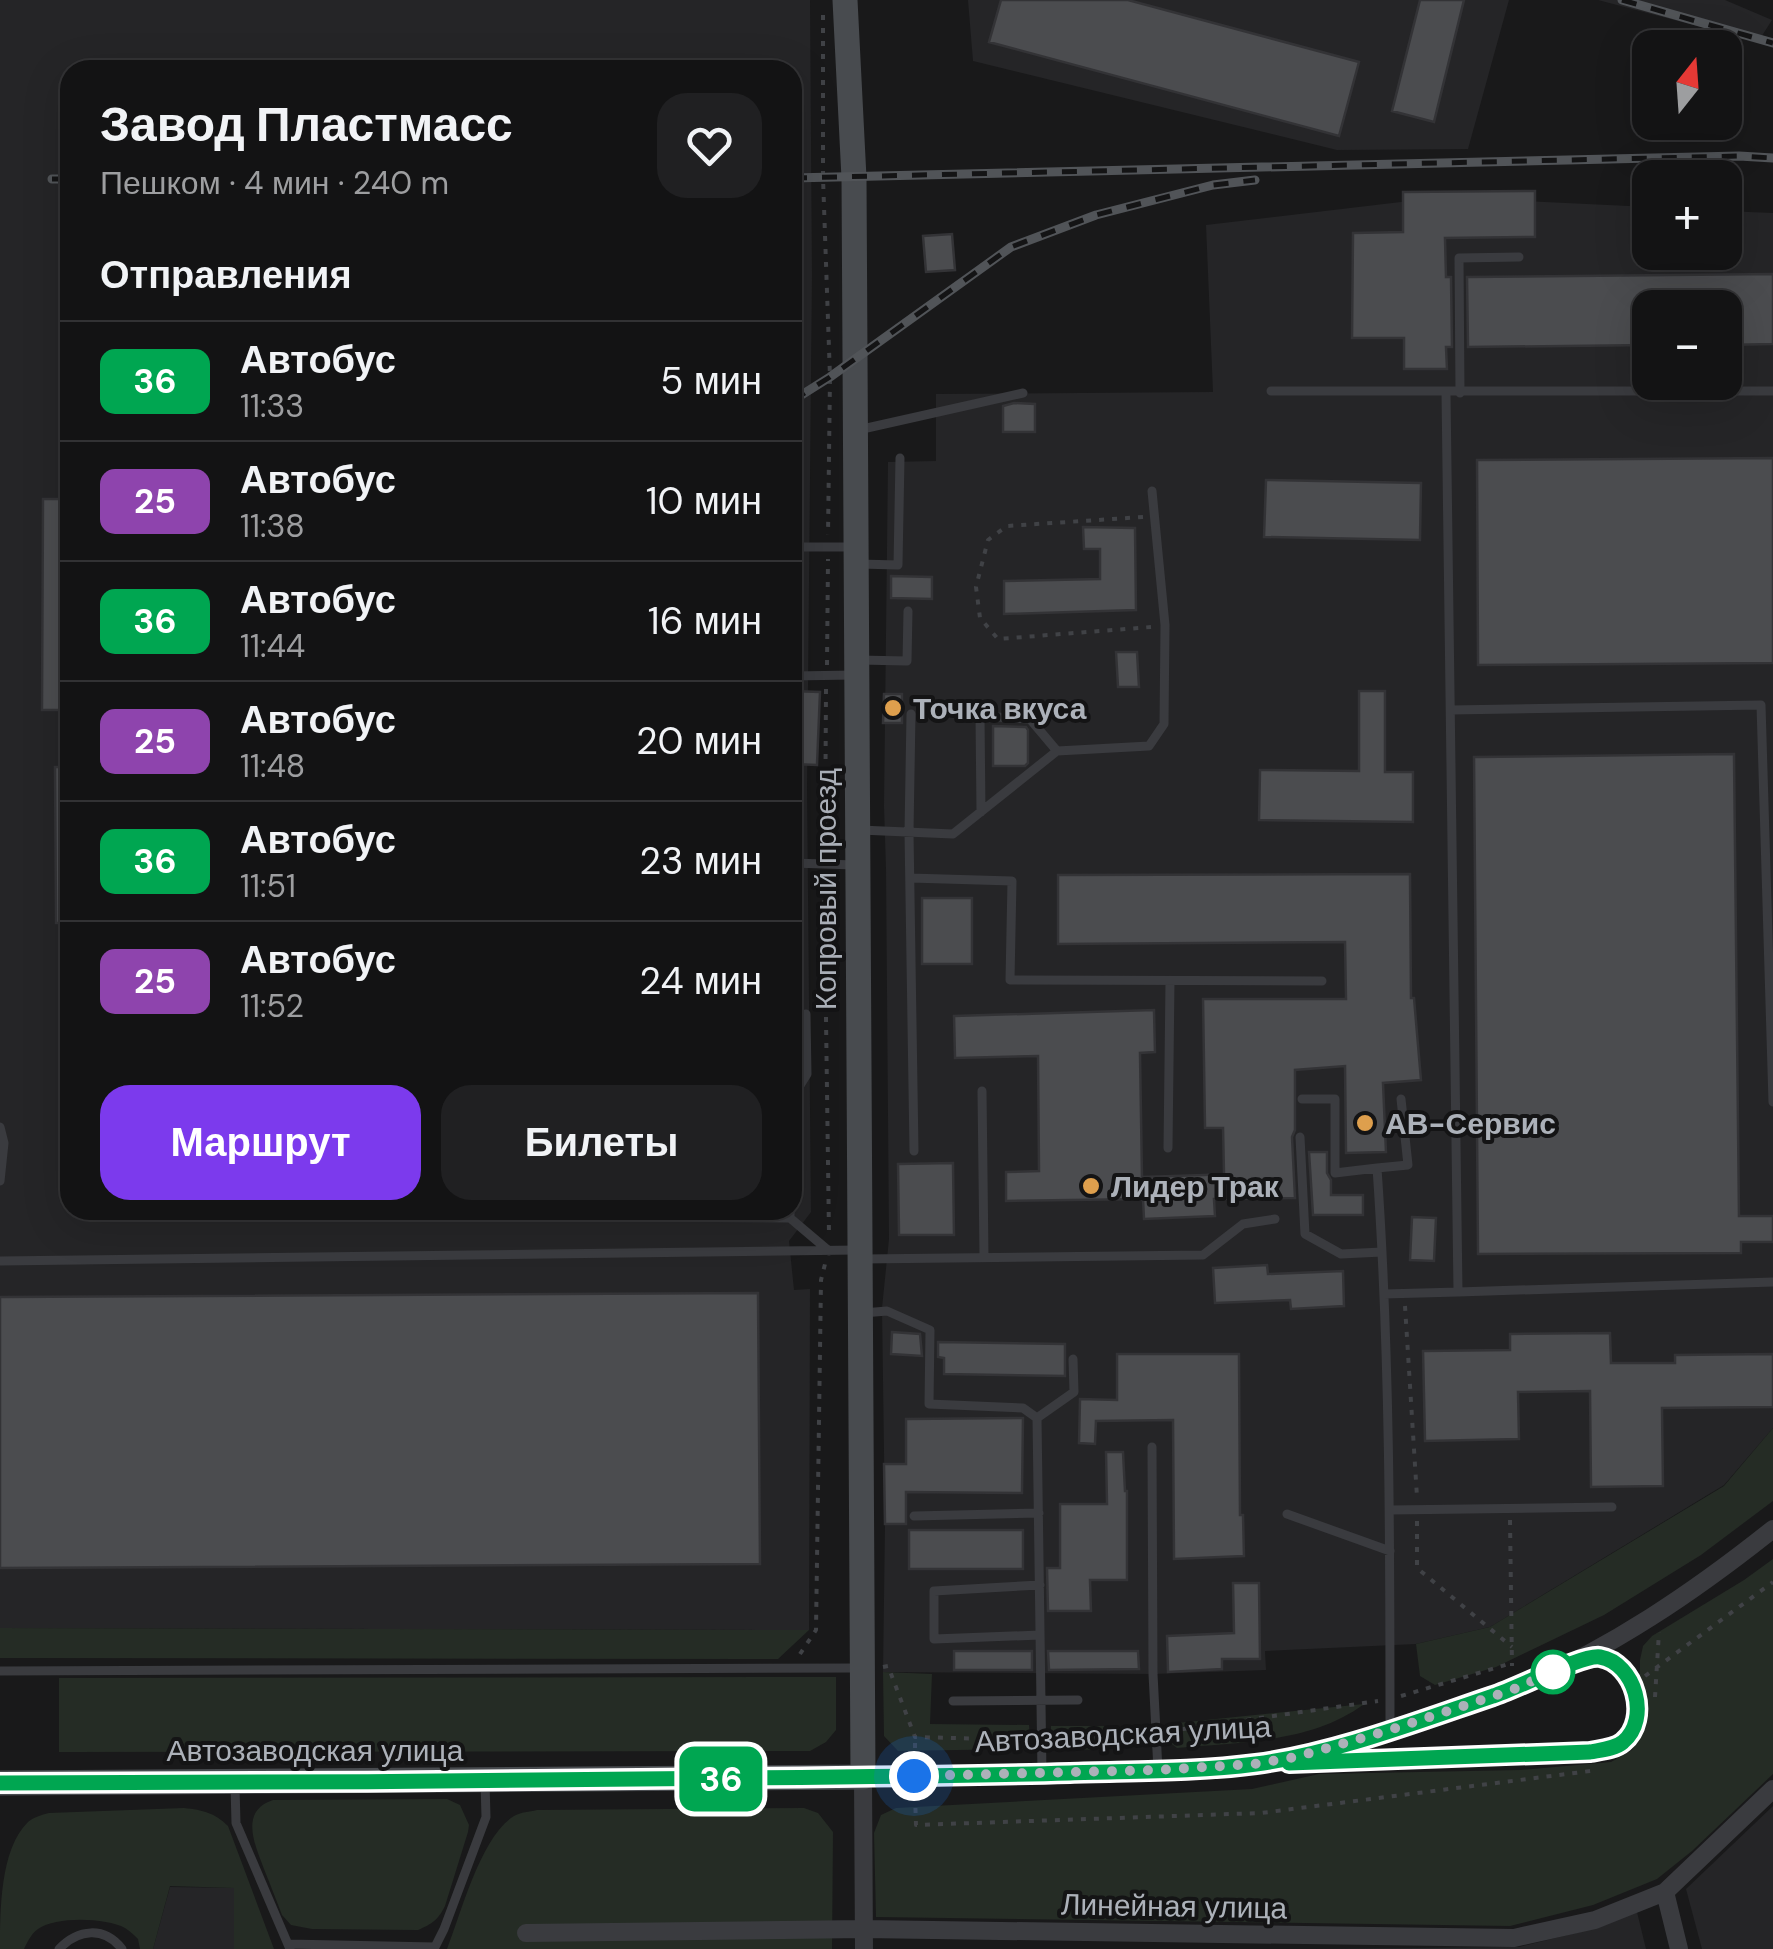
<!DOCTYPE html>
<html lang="ru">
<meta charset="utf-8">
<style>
body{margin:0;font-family:"DM Sans",sans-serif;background:#202022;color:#f1f3f6;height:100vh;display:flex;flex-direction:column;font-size:38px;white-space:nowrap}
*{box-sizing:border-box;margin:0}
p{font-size:32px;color:#9d9ea0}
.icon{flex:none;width:55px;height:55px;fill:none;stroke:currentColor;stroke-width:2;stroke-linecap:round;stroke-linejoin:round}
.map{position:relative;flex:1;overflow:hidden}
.drawer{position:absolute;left:60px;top:60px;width:742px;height:1160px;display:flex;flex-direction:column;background:#131314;border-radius:30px;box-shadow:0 10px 40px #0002,0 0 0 2px #323234}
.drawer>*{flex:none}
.badge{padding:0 20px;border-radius:15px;font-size:35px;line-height:65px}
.needle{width:65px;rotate:17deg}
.tools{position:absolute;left:1632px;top:30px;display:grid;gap:20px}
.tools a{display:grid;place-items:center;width:110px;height:110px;border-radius:20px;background:#131314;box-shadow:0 10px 40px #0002,0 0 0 2px #323234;font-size:50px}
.you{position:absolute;width:50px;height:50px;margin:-25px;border:8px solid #fff;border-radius:50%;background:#1a73e8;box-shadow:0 0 0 15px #1a73e833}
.map>.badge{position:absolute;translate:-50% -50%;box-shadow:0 0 0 5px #fff}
h2{padding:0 40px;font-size:38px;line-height:90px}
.round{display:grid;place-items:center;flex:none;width:105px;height:105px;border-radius:30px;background:#202022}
.head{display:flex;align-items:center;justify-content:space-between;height:170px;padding:0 40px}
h1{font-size:48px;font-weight:800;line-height:75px}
.button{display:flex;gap:20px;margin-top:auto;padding:20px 40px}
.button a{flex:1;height:115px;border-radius:30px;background:#7c3aed;color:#fff;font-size:40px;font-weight:800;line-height:115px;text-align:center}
.button a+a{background:#202022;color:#f1f3f6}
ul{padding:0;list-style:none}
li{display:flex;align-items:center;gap:30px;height:120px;padding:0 40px;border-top:2px solid #323234}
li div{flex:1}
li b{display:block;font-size:38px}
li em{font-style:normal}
li .badge{min-width:110px;font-weight:700;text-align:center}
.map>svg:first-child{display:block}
.built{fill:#252527;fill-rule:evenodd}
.grass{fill:#252c25}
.building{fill:#4b4c4f;stroke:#333336;stroke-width:2.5}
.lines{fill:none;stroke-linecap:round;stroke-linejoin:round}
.path{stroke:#404246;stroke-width:4;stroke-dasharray:5 8;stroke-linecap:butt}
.service{stroke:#3a3b3f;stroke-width:9}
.minor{stroke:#3a3b3f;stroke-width:18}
.secondary{stroke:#484b4f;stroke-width:25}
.rail-casing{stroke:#515458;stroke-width:9}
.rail{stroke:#141415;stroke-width:5;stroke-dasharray:15;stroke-linecap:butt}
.line-casing{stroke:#fff;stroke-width:22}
.line{stroke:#00a651;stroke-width:15}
.walk{stroke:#acb1b9;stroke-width:10;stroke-dasharray:0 18}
.poi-dot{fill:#de9f4d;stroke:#141415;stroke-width:4}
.stop-dot{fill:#fff;stroke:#00a651;stroke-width:5}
.labels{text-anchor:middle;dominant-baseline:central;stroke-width:8;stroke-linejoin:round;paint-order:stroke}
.poi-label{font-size:30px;font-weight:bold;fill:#acb1b9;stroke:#141415;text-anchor:start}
.street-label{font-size:30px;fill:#acb1b9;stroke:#141415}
</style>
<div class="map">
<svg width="1773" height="1949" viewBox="0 0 1773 1949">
<rect width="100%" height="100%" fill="#19191a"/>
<!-- built -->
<path class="built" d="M 0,0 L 810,0 L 812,275 L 807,789 L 811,1212 L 789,1241 L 794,1290 L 810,1289 L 809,1630 L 0,1628 ZM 70,70 L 792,70 L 792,1210 L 70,1210 Z
M 968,0 L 1509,0 L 1468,149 L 1337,150 L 973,61 Z
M 1598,0 L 1725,0 L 1772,20 L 1758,42 Z
M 1443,197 L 1650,207 L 1650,252 L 1725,252 L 1725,211 L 1773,213 L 1773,1428 L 1724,1485 L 1490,1627 L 1416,1644 L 1265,1651 L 1266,1670 L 1153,1674 L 883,1672 L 885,1524 L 882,1308 L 889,1239 L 886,869 L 884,806 L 888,462 L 936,461 L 936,394 L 1213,392 L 1206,225 ZM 1650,308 L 1725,308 L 1725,382 L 1650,382 Z
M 1773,1806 L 1773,1949 L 1702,1949 L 1686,1889 Z
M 170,1887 L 234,1888 L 234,1949 L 153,1949 Z
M 1637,1912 L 1646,1949 L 1312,1949 L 1519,1947 L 1600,1927 Z"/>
<!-- grass -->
<path class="grass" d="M 1773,1428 L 1773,1501 L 1701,1555 L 1604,1615 L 1496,1667 L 1435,1685 L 1420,1676 L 1416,1644 L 1490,1627 L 1724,1486 Z
M 1773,1559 L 1773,1774 L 1692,1851 L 1657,1879 L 1593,1905 L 1510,1926 L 876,1917 L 874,1833 L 881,1815 L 896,1808 L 1252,1789 L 1319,1774 L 1520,1770 L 1611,1762 L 1632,1750 L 1640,1736 L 1640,1660 L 1643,1646 L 1652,1636 L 1744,1580 Z
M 0,1628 L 809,1630 L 778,1659 L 0,1658 Z
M 883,1672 L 932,1674 L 930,1724 L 1029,1725 L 1030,1738 L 1024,1749 L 898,1751 L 884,1736 Z
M 836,1677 L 836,1730 L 826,1742 L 810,1751 L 59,1752 L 59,1678 Z
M 1364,1704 C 1312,1743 1239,1742 1177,1748 L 1168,1741 L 1167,1724 Z
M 1051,1726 L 1113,1726 L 1113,1740 L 1105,1750 L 1056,1749 L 1051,1745 Z
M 447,1799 L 460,1805 L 469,1825 L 468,1832 L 445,1906 C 438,1920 432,1924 418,1930 L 312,1929 L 291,1925 L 282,1915 C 276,1899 270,1884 264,1869 C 255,1845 239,1811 273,1800 Z
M 184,1808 C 203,1810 215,1813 228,1826 L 274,1949 L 234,1949 L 234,1888 L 170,1886 L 153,1949 L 140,1949 L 138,1939 C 134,1935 130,1931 125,1928 C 106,1918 57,1916 38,1929 C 31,1934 28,1941 24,1949 L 0,1949 C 0,1911 0,1849 28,1822 C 34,1817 41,1815 49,1813 Z
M 804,1808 L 818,1813 L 833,1832 L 832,1949 L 447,1949 C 461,1913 481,1836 514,1816 C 521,1812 529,1812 537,1810 Z"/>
<!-- building -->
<path class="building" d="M 1001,0 L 1128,0 L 1359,62 L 1339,136 L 989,42 Z
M 1420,0 L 1464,0 L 1434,122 L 1392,111 Z
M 1535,191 L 1535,237 L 1445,238 L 1446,277 L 1451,277 L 1452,347 L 1446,347 L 1447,369 L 1404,369 L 1404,338 L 1352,338 L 1353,233 L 1403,232 L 1403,192 Z
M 952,234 L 955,270 L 926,272 L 923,236 Z
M 1773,274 L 1773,344 L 1725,345 L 1725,308 L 1650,308 L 1650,345 L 1468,347 L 1467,277 Z
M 1014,403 L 1035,404 L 1035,432 L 1003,432 L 1003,406 Z
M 1773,458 L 1773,663 L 1478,665 L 1477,460 Z
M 1266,480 L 1421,483 L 1420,540 L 1264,537 Z
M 43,499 L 70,499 L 70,710 L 42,710 Z
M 1083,527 L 1135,528 L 1136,610 L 1004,614 L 1004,581 L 1100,579 L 1100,549 L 1084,549 Z
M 891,576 L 932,577 L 932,599 L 891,598 Z
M 1116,652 L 1137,652 L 1139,687 L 1118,687 Z
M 792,691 L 820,692 L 817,765 L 792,764 Z
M 1359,691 L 1385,691 L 1385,772 L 1413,772 L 1413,822 L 1259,820 L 1260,770 L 1359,771 Z
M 884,694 L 902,694 L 902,723 L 883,723 Z
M 993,726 L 1026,727 L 1028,730 L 1028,763 L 1025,766 L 993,766 Z
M 1734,754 L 1739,1216 L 1773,1216 L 1773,1242 L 1741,1242 L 1741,1253 L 1478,1254 L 1474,757 Z
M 55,767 L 70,767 L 70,923 L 56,923 Z
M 1410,874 L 1411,998 L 1414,998 L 1421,1080 L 1383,1083 L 1386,1152 L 1346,1153 L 1345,1066 L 1295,1070 L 1295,1130 L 1292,1137 L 1295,1198 L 1214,1199 L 1215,1216 L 1144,1219 L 1143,1199 L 1006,1201 L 1006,1172 L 1039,1171 L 1038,1056 L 955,1058 L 954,1016 L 1154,1010 L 1155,1052 L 1140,1053 L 1142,1177 L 1204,1175 L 1224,1174 L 1223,1128 L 1205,1128 L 1203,999 L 1346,999 L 1345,942 L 1058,944 L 1058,875 Z
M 922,898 L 972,898 L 972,964 L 922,964 Z
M 1309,1152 L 1327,1152 L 1327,1173 L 1331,1180 L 1331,1195 L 1363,1195 L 1363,1215 L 1313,1215 Z
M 953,1163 L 954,1235 L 899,1235 L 898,1164 Z
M 1412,1217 L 1436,1218 L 1434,1261 L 1410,1260 Z
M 1267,1265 L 1268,1274 L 1343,1271 L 1344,1306 L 1291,1309 L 1290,1300 L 1215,1303 L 1213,1268 Z
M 758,1293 L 760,1564 L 0,1568 L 0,1297 Z
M 892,1332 L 920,1334 L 922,1356 L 891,1354 Z
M 1610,1333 L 1611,1363 L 1675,1363 L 1675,1355 L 1773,1354 L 1773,1407 L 1662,1408 L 1663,1486 L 1591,1487 L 1590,1391 L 1518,1392 L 1519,1439 L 1425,1441 L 1423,1351 L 1510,1350 L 1510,1334 Z
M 938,1342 L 1065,1344 L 1065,1376 L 944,1374 L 944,1358 L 938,1357 Z
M 1117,1354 L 1239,1354 L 1240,1515 L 1243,1515 L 1244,1556 L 1174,1559 L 1173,1420 L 1096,1421 L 1095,1444 L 1079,1443 L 1080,1399 L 1117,1400 Z
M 1023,1418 L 1022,1493 L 906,1492 L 906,1524 L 885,1524 L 884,1464 L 906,1464 L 906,1419 Z
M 1106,1452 L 1123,1452 L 1125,1491 L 1127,1491 L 1127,1580 L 1090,1580 L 1091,1611 L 1048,1611 L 1047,1568 L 1060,1568 L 1060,1504 L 1107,1504 Z
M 909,1530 L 1023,1530 L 1023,1569 L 909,1569 Z
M 1233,1583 L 1259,1583 L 1260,1659 L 1222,1659 L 1222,1669 L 1168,1672 L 1167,1636 L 1234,1633 Z
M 954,1651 L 1032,1651 L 1032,1670 L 954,1670 Z
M 1048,1651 L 1138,1651 L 1139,1669 L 1049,1670 Z"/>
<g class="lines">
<!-- path -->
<path class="path" d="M 823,15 L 823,178 L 830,377 L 828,535
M 1143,517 L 1007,526 L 988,540 L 976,587 L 980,618 L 998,639 L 1151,627
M 827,665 L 828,559
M 825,850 L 826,689
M 824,874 L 829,1235
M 1405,1306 L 1417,1497
M 1510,1520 L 1512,1666
M 1417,1521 L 1417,1568 L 1512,1647
M 800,1654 L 816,1630 L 821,1280 L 825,1264
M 883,1667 L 888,1666 L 915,1737 L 1030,1740
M 1645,1676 L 1773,1582
M 1401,1696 L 1512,1663
M 1655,1697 L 1659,1632
M 1169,1731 L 1378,1701
M 1055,1739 L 1145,1733
M 915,1761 L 915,1737
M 915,1795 L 916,1825 L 1261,1813 L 1598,1770"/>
<!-- service -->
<path class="service" d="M 1271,391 L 1773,391
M 1460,393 L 1459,258 L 1519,257
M 858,430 L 1023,393
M 792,547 L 855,547
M 859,564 L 898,565 L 900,458
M 859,660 L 907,661 L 908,611
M 792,676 L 854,675
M 1451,710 L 1761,705 L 1773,1102
M 911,714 L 909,832 L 914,1151
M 981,812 L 980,716 L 1030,719 L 1057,751
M 860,830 L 953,834 L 1057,751 L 1149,746 L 1164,724 L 1165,625 L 1152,491
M 792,863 L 855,865
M 910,878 L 1012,881 L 1010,980 L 1322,981
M 982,1091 L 984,1257
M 792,1098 L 807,1074 L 806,1014
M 1302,1099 L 1335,1099 L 1335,1173 L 1377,1168 C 1390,1355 1390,1543 1390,1731
M 0,1127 L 4,1143 L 0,1181
M 1300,1137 L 1305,1234 L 1341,1254 L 1382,1252
M 1168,1148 L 1170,981
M 1377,1168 L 1408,1165 L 1401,1099
M 601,1210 L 601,1217 L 790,1218
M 790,1210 L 790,1218 L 829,1251
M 863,1259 L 1203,1255 L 1243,1224 L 1275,1219
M 0,1261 L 857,1250
M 1458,1292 L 1773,1282
M 1384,1294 L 1458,1292 L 1446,393
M 863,1313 L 887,1311 L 930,1330 L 929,1404 L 1023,1408 L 1037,1418
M 1037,1418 L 1042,1774
M 1037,1418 L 1074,1392 L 1073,1359
M 1152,1447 L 1153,1674 L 1158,1770
M 1390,1510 L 1612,1507
M 1287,1514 L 1390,1551
M 914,1516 L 1039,1513
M 1040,1585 L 934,1591 L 934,1639 L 1040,1635
M 0,1671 L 859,1668
M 953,1701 L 1078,1700
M 235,1786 L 236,1823 L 290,1949
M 288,1944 L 435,1947
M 59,1949 C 78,1929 104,1926 122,1949
M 434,1949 L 444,1929 L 486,1817 L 485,1782"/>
<!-- minor -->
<path class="minor" d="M 1304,1762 L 1589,1752 C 1599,1750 1611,1750 1620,1744 C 1652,1724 1636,1662 1599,1656 C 1594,1655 1589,1657 1584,1658
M 1665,1892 L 1679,1949
M 526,1933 L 864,1929 L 1514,1938 L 1595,1920 L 1665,1892 L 1773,1789
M 864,1949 L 863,1777 C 943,1776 1024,1774 1105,1772 C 1155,1770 1206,1771 1256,1764 C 1308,1757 1360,1740 1409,1724 C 1445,1712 1482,1703 1517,1688 C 1610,1649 1694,1592 1773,1529"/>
<!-- secondary -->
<path class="secondary" d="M 0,1783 L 863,1777 L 854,178 L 845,0"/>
<defs>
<path id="rail" d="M 1622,0 L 1773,43
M 792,178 L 1739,156 L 1773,158
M 52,179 L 70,179
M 792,401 L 830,377 L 1011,247 L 1096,215 L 1213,185 L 1255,180"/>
</defs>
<!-- rail casing -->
<use href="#rail" class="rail-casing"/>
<!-- rail -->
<use href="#rail" class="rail"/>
</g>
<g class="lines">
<defs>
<path id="line" d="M 0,1783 C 248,1783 495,1781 743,1778 C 852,1777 961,1776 1070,1773 C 1131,1771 1195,1772 1256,1764 C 1333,1754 1419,1721 1493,1696 C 1516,1689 1583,1654 1600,1657 C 1635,1663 1651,1719 1623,1742 C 1615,1749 1600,1750 1590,1752 L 1289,1763"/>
</defs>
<!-- line casing -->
<use href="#line" class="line-casing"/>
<!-- line -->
<use href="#line" class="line"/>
<!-- walk -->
<path class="walk" d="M 914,1776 L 1158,1770 L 1254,1764 L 1296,1757 L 1390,1730 L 1512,1690 L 1553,1672"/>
</g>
<!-- markers -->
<g class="poi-dot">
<circle cx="893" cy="708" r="10"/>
<circle cx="1365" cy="1123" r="10"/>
<circle cx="1091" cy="1186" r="10"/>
</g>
<circle class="stop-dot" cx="1553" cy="1672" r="20"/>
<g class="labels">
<!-- poi labels -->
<g class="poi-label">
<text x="913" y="708">Точка вкуса</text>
<text x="1385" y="1123">АВ-Сервис</text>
<text x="1111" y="1186">Лидер Трак</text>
</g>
<!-- street labels -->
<g class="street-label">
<text transform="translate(825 889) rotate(-90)">Копровый проезд</text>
<text transform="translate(1123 1734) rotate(-3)">Автозаводская улица</text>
<text x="315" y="1750">Автозаводская улица</text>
<text transform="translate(1174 1906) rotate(1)">Линейная улица</text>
</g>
</g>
</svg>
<div class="tools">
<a><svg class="needle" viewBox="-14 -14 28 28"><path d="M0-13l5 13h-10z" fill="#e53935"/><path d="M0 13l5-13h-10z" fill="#9d9ea0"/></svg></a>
<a>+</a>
<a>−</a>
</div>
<div class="you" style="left:914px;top:1776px"></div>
<b class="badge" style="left:721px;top:1779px;background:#00a651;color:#fff">36</b>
<section class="drawer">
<div class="head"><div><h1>Завод Пластмасс</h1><p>Пешком · 4 мин · 240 m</p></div><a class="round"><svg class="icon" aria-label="heart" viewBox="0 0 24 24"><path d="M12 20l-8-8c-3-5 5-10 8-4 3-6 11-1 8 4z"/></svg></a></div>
<h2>Отправления</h2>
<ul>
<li><span class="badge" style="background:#00a651;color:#fff">36</span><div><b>Автобус</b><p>11:33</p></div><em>5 мин</em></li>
<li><span class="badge" style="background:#8e44ad;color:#fff">25</span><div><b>Автобус</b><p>11:38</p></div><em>10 мин</em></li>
<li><span class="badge" style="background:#00a651;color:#fff">36</span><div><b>Автобус</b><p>11:44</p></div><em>16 мин</em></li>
<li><span class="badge" style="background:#8e44ad;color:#fff">25</span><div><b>Автобус</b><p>11:48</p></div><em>20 мин</em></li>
<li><span class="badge" style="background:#00a651;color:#fff">36</span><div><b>Автобус</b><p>11:51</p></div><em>23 мин</em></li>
<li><span class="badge" style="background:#8e44ad;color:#fff">25</span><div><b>Автобус</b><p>11:52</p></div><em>24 мин</em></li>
</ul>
<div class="button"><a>Маршрут</a><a>Билеты</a></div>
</section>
</div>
